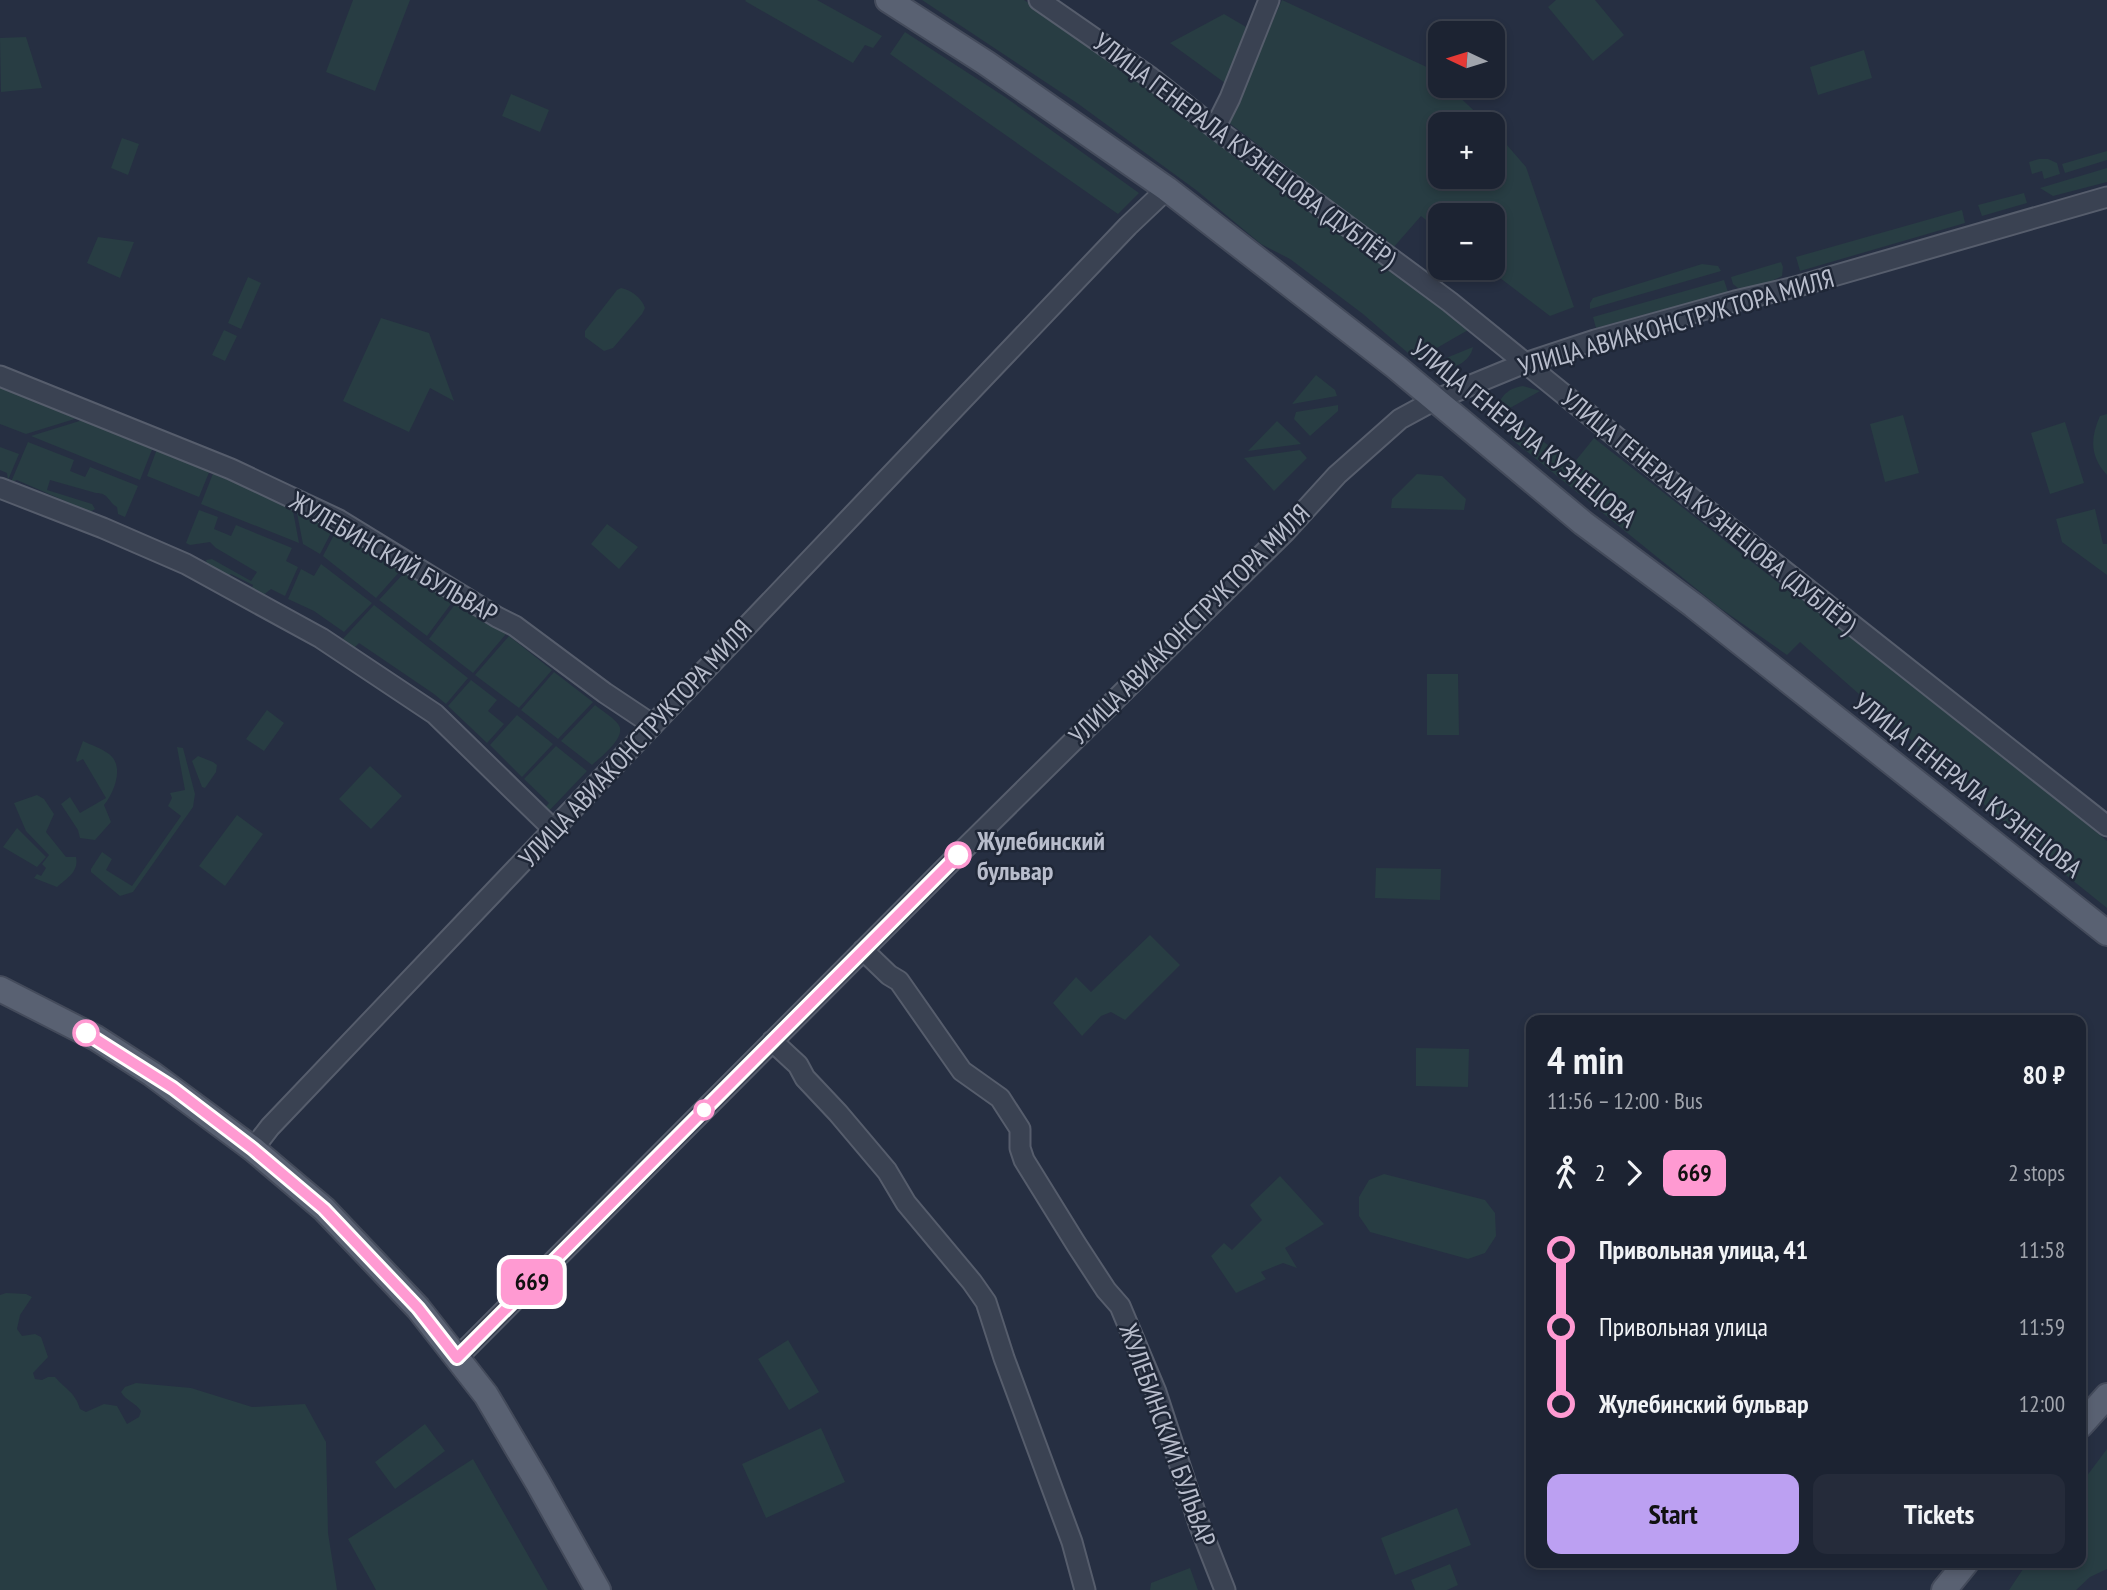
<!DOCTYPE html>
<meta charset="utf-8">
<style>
body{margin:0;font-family:"PT Sans Narrow",sans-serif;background:#252b3a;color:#f1f3f6;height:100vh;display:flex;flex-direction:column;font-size:26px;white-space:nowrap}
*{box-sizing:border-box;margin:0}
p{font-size:23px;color:#a0a4ac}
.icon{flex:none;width:38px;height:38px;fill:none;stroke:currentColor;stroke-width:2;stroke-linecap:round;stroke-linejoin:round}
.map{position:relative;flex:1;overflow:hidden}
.drawer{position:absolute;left:1526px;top:1015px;width:560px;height:553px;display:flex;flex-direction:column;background:#1c2332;border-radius:14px;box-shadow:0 4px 10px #0003,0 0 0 2px #3a404d}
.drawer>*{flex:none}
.badge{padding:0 14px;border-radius:10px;font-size:24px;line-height:46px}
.needle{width:46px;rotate:274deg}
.fabs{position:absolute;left:1428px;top:21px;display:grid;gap:14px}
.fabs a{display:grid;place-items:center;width:77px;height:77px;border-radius:14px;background:#1c2332;box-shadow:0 4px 10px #0003,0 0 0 2px #3a404d;font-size:35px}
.map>.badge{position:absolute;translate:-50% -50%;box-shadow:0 0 0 4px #fff}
.legs{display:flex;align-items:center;gap:10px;height:77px;padding:0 21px;font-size:23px}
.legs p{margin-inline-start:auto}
.headline{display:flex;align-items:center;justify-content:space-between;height:119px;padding:0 21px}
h1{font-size:38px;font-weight:800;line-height:52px}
.cta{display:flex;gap:14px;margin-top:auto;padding:14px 21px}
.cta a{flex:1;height:80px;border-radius:14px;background:#bca0f2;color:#111;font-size:28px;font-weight:800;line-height:80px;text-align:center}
.cta a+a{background:#252b3a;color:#f1f3f6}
ul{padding:0 21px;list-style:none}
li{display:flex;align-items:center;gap:24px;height:77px;font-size:26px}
li i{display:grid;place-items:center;width:10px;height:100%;margin:0 9px;background:currentColor}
li i::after{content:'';width:18px;height:18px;margin:-9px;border:5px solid;border-radius:50%;background:#1c2332}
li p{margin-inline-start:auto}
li:first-child i{background:linear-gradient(#0000 50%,currentColor 0)}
li:last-child i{background:linear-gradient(currentColor 50%,#0000 0)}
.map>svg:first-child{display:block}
.green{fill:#283d43}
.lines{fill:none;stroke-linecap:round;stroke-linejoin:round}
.minor-casing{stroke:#565d6c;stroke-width:23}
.major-casing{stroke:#444b5b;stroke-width:28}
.minor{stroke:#3a4252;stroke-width:19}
.major{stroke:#596172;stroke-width:24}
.line-1-casing{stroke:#fff;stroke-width:16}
.line-1{stroke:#ff9ad2;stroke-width:10}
.stop-1-dot{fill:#fff;stroke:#ff9ad2;stroke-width:3.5}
.labels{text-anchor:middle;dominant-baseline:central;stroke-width:5;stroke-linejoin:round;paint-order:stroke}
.street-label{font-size:26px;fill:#b8bdcc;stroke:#1f2737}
.stop-label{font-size:26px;font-weight:bold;fill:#b8bdcc;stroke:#1f2737;text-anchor:start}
</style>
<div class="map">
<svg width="2107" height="1590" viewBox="0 0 2107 1590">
<rect width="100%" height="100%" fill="#262f42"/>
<!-- green -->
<path class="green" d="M 353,0 L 410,0 L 375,91 L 326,72 Z
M 746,0 L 817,0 L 882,36 L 873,48 L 865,45 L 853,63 L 745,1 Z
M 922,0 L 1024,0 L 1076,34 L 1330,221 L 1468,330 L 1416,360 L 1363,314 L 1290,259 L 1261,244 L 1196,190 L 1077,103 Z
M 1282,0 L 1431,69 L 1440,78 L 1440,86 L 1448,86 L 1488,124 L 1440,124 L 1440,177 L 1493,177 L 1493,129 L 1526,167 L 1574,307 L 1550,316 L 1487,268 L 1493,268 L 1493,215 L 1440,215 L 1440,231 L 1421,216 L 1393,248 L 1228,122 Z
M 1556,0 L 1595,0 L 1624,35 L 1593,61 L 1548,7 Z
M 1224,14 L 1246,27 L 1225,83 L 1170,43 Z
M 905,32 L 1005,97 L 1139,193 L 1118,214 L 890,54 Z
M 26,37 L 42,88 L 1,92 L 0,38 Z
M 1864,50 L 1872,78 L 1818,95 L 1810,67 Z
M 511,94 L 549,110 L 540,132 L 502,116 Z
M 122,138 L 139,144 L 128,175 L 111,168 Z
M 2107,151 L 2107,160 L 2065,173 L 2062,164 Z
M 2039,159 L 2048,159 L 2057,163 L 2060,174 L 2044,179 L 2042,171 L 2032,174 L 2029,162 Z
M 2107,168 L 2107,182 L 2053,196 L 2040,188 Z
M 2024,193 L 2027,203 L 1982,216 L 1978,205 Z
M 1962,210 L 1965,223 L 1800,271 L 1796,257 Z
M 98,237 L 134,242 L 120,278 L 87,263 Z
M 1781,262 L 1783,267 L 1782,276 C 1767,284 1755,288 1738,288 L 1733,284 L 1731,277 Z
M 1702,264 L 1718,266 L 1721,271 L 1590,309 L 1590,303 L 1593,298 Z
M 248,277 L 261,283 L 241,329 L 228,323 Z
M 1724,280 L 1728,292 L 1596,328 L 1593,317 Z
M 621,288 C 631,290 642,298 645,308 L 642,314 L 613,348 L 604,351 L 585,337 L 585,331 L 617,290 Z
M 381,318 L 429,333 L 454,401 L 430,388 L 409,432 L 343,401 Z
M 224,330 L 237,336 L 225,361 L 212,355 Z
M 1473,347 C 1469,368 1441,372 1424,367 Z
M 1316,375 L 1335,390 L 1337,396 L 1292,404 Z
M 0,385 L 81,417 L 26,434 L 0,424 Z
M 1523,386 L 1540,391 L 1496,416 C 1497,400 1506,388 1523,386 Z
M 1338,405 L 1338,411 L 1310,436 L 1294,419 L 1296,412 Z
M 2107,414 L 2107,475 C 2090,457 2090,438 2100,416 Z
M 1903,415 L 1919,473 L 1885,482 L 1870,424 Z
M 86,419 L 153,447 L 140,480 L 31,436 Z
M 1277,421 L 1301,444 L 1248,451 Z
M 2065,422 L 2084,483 L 2050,494 L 2031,433 Z
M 1520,424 L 1573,464 L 1594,438 L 1780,584 L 1884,658 L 1978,732 L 2107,841 L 2107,908 L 2046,859 L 1800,642 L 1787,655 L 1720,608 L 1510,438 Z
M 28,442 L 74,460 L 70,471 L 85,477 L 90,467 L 138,486 L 125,517 L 118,514 L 117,507 C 108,502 109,493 96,493 L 50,480 L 47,490 L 92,504 L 95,509 L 90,512 L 17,480 L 11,482 Z
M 0,447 L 19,454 L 8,480 L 7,473 L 0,470 Z
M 157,449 L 210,470 L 199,497 L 147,476 Z
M 1300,450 L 1307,458 L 1274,491 L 1244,458 Z
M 214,471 L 292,506 L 299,543 L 201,504 Z
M 1417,474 L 1442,476 L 1466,499 L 1464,510 L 1391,508 L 1392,499 Z
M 296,508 L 333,529 L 320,554 L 303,544 Z
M 2095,509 L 2103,544 L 2107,544 L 2107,575 L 2062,542 L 2056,519 Z
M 199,510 L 218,517 L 214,529 L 231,536 L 236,525 L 292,548 L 286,561 L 298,567 L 285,596 L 271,589 L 262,596 L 251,591 L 253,585 L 231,574 L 224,579 L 209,571 L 206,560 L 212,559 L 251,581 L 257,572 L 216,548 L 210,542 L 190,545 L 186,543 Z
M 607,524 L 638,547 L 619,569 L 591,544 Z
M 336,531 L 401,570 L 376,598 L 323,556 Z
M 321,564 L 372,603 L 344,632 L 314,611 L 288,599 L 301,569 L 314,576 Z
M 405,572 L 453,601 L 427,636 L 379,600 Z
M 456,603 L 506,634 L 473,673 L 429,639 Z
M 374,605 L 468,678 L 446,704 L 434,694 L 359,643 L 351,651 L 340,642 Z
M 509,636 L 552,670 L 519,708 L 475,675 Z
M 554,672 L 593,702 L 558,739 L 521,710 Z
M 1427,674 L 1458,674 L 1459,735 L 1427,735 Z
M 471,680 L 497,700 L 488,711 L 504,724 L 487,743 L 448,706 Z
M 595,705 C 602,711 613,717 618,724 C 628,736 601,757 592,765 L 561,741 Z
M 267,710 L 284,723 L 264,751 L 246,739 Z
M 517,715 L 553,744 L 522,777 L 490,745 Z
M 83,741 C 91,745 101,748 109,754 C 125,766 114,793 104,805 L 111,822 L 95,840 L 80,838 L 78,830 L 61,804 L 70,797 L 80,813 L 106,798 L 83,759 L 77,762 L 76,760 Z
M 556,746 L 587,771 L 546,814 L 542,811 L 549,803 L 524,779 Z
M 177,747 L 183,748 L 195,794 L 193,807 L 133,892 L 120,896 L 91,872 L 91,869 L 102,852 L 112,859 L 106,870 L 132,886 L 181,816 L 168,806 L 172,798 L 170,793 L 185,790 Z
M 198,756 L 213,762 L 217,765 L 216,772 L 205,788 L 202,787 L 192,761 Z
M 370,766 L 402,796 L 371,829 L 339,799 Z
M 37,795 L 44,799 L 54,814 L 46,832 L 66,857 L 76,857 C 79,872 67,878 57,887 L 34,878 L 37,874 L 41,876 L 46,868 L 42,864 L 49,855 L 26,831 L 14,803 Z
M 237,815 L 263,834 L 225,886 L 199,866 Z
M 17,828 L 46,857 L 37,867 L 3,847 Z
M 1376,868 L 1441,869 L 1440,900 L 1375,898 Z
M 1150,935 L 1180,965 L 1125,1020 L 1111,1012 L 1101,1016 L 1082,1036 L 1053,1003 L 1076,977 L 1091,992 Z
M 1416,1048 L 1469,1049 L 1468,1087 L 1416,1086 Z
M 1384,1174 L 1485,1200 L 1495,1213 L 1496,1236 L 1485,1253 L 1468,1259 L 1370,1232 L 1359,1216 L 1359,1197 L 1369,1180 Z
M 1280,1176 L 1324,1224 L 1285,1248 L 1297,1268 L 1283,1263 L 1261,1272 L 1266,1279 L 1236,1293 L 1211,1256 L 1224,1243 L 1232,1250 L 1262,1220 L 1250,1205 Z
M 6,1293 L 26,1294 L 32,1297 L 20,1315 L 17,1329 L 22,1336 L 35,1334 L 41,1337 L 48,1357 L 33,1373 L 35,1379 L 42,1380 L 48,1377 L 55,1377 C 66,1390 75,1392 80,1409 L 86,1412 L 104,1404 L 117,1406 L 127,1424 L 139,1417 L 141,1411 C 135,1402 126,1401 121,1392 L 125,1387 L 136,1383 L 191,1388 L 252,1407 L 305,1404 L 326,1442 L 328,1533 L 337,1590 L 0,1590 L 0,1295 Z
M 788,1340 L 819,1392 L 789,1410 L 758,1359 Z
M 425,1424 L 445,1451 L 395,1489 L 375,1462 Z
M 821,1428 L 845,1482 L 766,1518 L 742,1464 Z
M 2107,1449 L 2107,1569 L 2090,1577 L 2076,1590 L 2009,1590 L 2027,1563 L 2081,1563 L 2081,1530 L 2083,1531 L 2081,1506 L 2083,1481 Z
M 473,1459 L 548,1590 L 376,1590 L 348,1539 Z
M 1457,1508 L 1471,1545 L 1395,1575 L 1381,1538 Z
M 1450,1564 L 1458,1585 L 1447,1590 L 1415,1590 L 1411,1580 Z
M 1190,1568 L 1198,1590 L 1150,1590 L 1151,1583 Z"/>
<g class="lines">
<defs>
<path id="minor" d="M 1039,0 L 1150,77 L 1215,128 L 1450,302 L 1678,487 L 2107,826
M 1215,128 L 1230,98 L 1269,0
M 0,376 L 231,469 L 339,520 L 497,617 L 515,626 L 605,693 L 653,725
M 0,488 L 103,528 L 186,564 L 321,638 L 435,714 L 554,830
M 863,950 L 889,975 L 899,981 L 962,1071 L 1000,1098 L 1020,1129 L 1020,1148 L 1024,1160 L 1076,1244 L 1106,1290 L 1120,1306 L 1156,1392 L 1199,1524 L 1225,1590
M 772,1041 L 798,1065 L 805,1078 L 838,1113 L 887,1171 L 906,1203 L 972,1282 L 986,1302 L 1004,1358 L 1072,1542 L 1085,1590
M 253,1149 L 270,1127 L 1128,226 L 1167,189
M 457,1358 L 958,855 L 1285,532 L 1337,475 L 1400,419 L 1435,400 L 1525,363 L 1595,340 L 1735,301 L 1795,287 L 2107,197"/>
<path id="major" d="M 888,0 L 986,63 L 1167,189 L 1396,367 L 1583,523 L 1693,605 L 2107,933
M 0,989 L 96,1038 L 152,1074 L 253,1149 L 324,1209 L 418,1308 L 486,1395 L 538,1483 L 598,1590
M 2081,1425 L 2107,1396
M 1944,1590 L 1966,1563"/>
</defs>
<!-- minor casing -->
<use href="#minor" class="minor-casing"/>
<!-- major casing -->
<use href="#major" class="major-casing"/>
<!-- minor -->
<use href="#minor" class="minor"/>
<!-- major -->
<use href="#major" class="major"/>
</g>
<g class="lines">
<defs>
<path id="line-1" d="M 86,1033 L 173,1088 L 253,1149 L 324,1209 L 418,1308 L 457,1358 L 958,855"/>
</defs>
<!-- line-1 casing -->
<use href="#line-1" class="line-1-casing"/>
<!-- line-1 -->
<use href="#line-1" class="line-1"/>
</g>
<!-- markers -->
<g class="stop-1-dot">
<circle cx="958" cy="855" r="12"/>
<circle cx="86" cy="1033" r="12"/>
<circle cx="704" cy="1110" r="9"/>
</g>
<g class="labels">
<!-- street labels -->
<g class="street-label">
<text transform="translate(1245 150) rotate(37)">УЛИЦА ГЕНЕРАЛА КУЗНЕЦОВА (ДУБЛЁР)</text>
<text transform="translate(1676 322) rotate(-16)">УЛИЦА АВИАКОНСТРУКТОРА МИЛЯ</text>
<text transform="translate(1524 433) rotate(39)">УЛИЦА ГЕНЕРАЛА КУЗНЕЦОВА</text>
<text transform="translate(1709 511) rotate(39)">УЛИЦА ГЕНЕРАЛА КУЗНЕЦОВА (ДУБЛЁР)</text>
<text transform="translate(394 557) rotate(30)">ЖУЛЕБИНСКИЙ БУЛЬВАР</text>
<text transform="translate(1189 624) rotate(-45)">УЛИЦА АВИАКОНСТРУКТОРА МИЛЯ</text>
<text transform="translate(635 743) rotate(-47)">УЛИЦА АВИАКОНСТРУКТОРА МИЛЯ</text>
<text transform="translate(1968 785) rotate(38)">УЛИЦА ГЕНЕРАЛА КУЗНЕЦОВА</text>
<text transform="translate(1168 1435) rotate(70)">ЖУЛЕБИНСКИЙ БУЛЬВАР</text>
</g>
<!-- stop labels -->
<g class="stop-label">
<text x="977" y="840">Жулебинский<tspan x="977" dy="30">бульвар</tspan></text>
</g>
</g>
</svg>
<div class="fabs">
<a><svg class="needle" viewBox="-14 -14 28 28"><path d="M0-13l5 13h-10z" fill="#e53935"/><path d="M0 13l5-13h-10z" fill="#a0a4ac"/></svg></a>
<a>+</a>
<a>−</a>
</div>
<b class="badge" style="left:532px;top:1282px;background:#ff9ad2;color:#111">669</b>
<section class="drawer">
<div class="headline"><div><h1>4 min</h1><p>11:56 – 12:00 · Bus</p></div><b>80 ₽</b></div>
<div class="legs"><svg class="icon" aria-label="walk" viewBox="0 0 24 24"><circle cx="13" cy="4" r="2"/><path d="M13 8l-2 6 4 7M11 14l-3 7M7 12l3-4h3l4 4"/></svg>2<svg class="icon" aria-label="forward" viewBox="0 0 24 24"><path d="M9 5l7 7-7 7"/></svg><b class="badge" style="background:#ff9ad2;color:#111">669</b><p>2 stops</p></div>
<ul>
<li><i style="color:#ff9ad2"></i><b>Привольная улица, 41</b><p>11:58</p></li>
<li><i style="color:#ff9ad2"></i><span>Привольная улица</span><p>11:59</p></li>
<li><i style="color:#ff9ad2"></i><b>Жулебинский бульвар</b><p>12:00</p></li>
</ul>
<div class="cta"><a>Start</a><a>Tickets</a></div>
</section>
</div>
